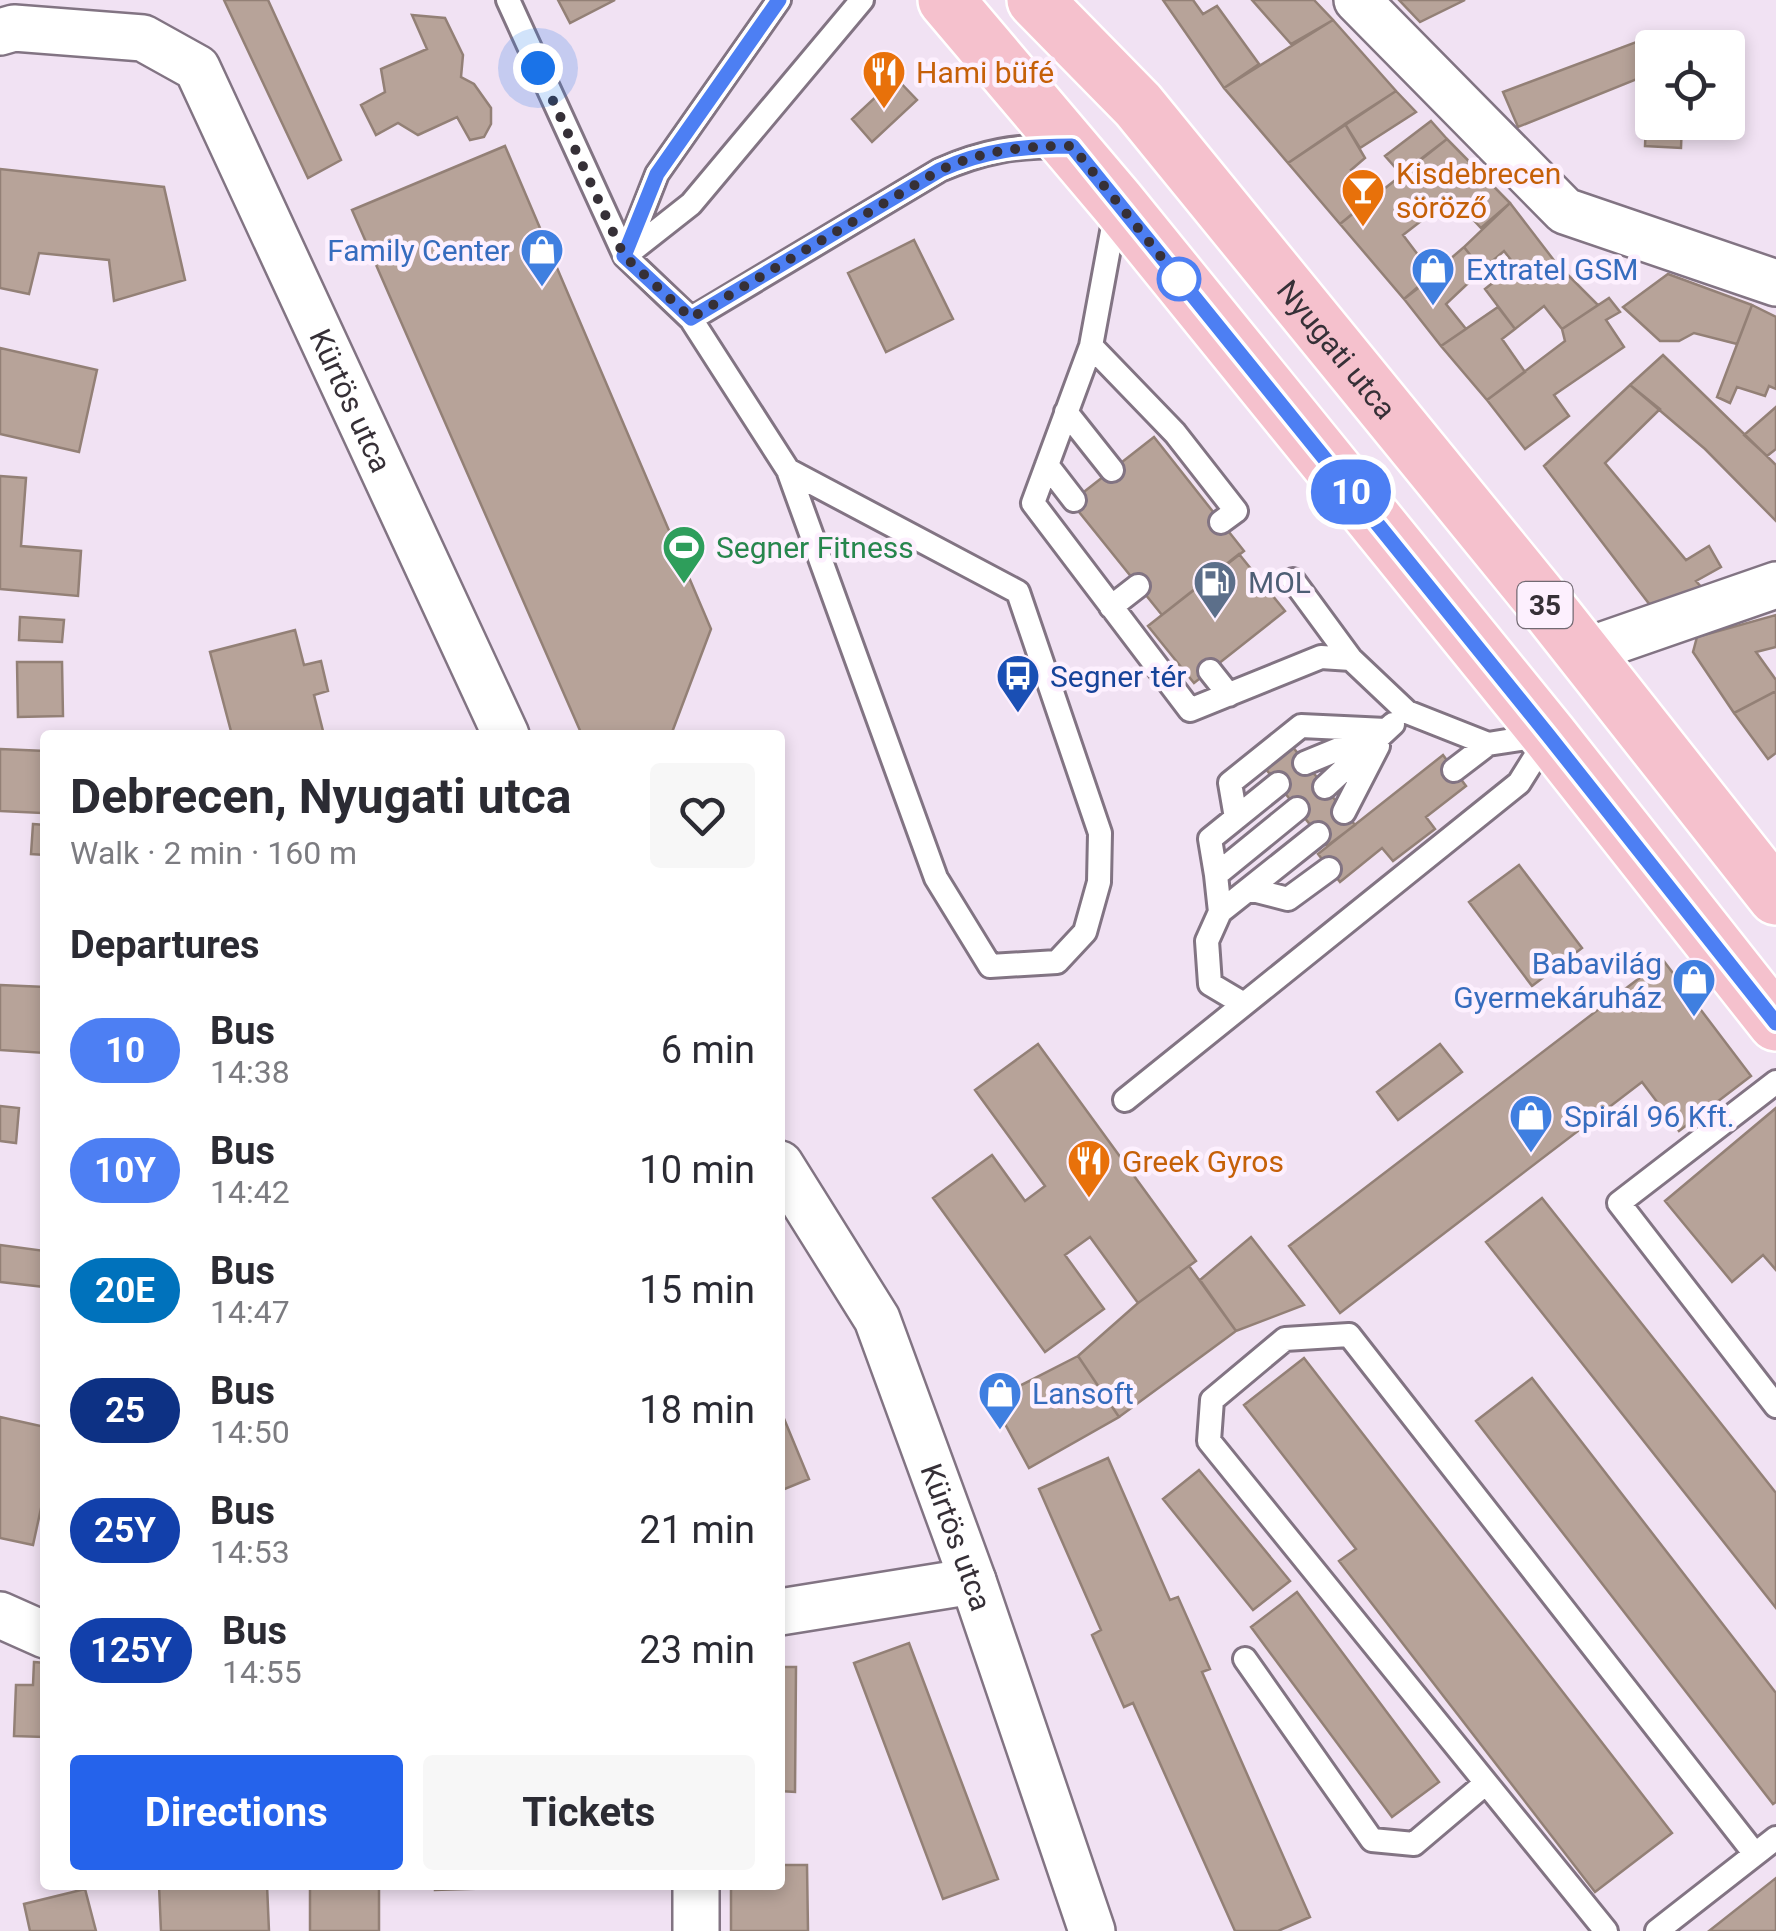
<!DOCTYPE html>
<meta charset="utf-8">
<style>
body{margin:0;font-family:Roboto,sans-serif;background:#f7f7f7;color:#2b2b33;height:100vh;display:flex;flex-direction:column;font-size:38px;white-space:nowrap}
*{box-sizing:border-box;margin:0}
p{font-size:32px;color:#7c7c81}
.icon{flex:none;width:55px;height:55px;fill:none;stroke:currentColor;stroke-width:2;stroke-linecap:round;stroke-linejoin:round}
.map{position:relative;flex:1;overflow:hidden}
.sheet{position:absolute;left:40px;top:730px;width:745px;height:1160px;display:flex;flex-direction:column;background:#fff;border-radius:10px;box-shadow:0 5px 15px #0003}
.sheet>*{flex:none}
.badge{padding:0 20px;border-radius:32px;font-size:35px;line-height:65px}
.buttons{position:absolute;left:1635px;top:30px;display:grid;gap:20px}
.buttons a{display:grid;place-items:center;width:110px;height:110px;border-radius:10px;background:#fff;box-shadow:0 5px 15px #0003;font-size:50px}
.you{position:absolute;width:50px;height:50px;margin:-25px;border:8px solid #fff;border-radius:50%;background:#1a73e8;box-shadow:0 0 0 15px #1a73e833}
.map>.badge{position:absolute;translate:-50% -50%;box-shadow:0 0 0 5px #fff}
h2{padding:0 30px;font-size:38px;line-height:90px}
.round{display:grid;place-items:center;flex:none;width:105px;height:105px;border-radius:10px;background:#f7f7f7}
.head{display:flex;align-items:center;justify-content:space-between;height:170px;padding:0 30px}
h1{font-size:48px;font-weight:700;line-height:75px}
.primary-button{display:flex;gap:20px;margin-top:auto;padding:20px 30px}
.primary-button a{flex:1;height:115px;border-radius:10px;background:#2563eb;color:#fff;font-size:40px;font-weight:700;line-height:115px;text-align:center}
.primary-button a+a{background:#f7f7f7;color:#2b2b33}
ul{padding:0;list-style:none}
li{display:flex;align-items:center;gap:30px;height:120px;padding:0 30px}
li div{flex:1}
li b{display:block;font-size:38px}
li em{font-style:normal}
li .badge{min-width:110px;font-weight:700;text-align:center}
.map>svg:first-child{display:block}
.building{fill:#b7a399;stroke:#938076;stroke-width:2.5}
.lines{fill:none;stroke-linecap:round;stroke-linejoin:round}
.lane-casing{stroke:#827483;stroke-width:28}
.street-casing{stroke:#827483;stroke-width:50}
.primary-casing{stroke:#fff;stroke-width:60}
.lane{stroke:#fff;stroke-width:22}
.street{stroke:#fff;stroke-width:45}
.primary{stroke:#f5c1cd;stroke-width:55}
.line-casing{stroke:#fff;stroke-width:22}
.line{stroke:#4d7ff3;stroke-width:15}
.walk{stroke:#363037;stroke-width:10;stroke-dasharray:0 18}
.stop-dot{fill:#fff;stroke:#4d7ff3;stroke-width:5}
.labels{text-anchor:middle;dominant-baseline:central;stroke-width:9;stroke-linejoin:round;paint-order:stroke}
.shield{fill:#fdf0fe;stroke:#726a73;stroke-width:2.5}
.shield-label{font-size:28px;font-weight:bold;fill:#363037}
.food-label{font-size:30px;fill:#c56008;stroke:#fdf0fe;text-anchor:start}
.shop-label{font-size:30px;fill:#366cbe;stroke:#fdf0fe;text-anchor:start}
.street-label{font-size:30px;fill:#363037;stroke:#fdf0fe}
.leisure-label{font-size:30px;fill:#27864d;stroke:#fdf0fe;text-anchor:start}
.service-label{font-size:30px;fill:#4e5e75;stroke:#fdf0fe;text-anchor:start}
.transit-label{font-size:30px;fill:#164399;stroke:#fdf0fe;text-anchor:start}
</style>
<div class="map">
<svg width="1776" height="1931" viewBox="0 0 1776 1931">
<rect width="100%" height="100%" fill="#f1e2f3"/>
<!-- building -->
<path class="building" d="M 224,0 L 268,0 L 341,160 L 308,178 Z
M 558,0 L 615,0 L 570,23 Z
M 1163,0 L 1193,0 L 1203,14 L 1217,6 L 1259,64 L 1224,88 Z
M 1252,0 L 1314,0 L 1333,20 L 1291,44 Z
M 1399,0 L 1465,0 L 1420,22 Z
M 412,15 L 445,18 L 463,55 L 461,77 L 474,84 L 491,108 L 491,124 L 484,137 L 470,140 L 457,117 L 418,135 L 398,123 L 376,135 L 361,105 L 385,92 L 381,69 L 427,49 Z
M 1333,20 L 1396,91 L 1288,163 L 1224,88 Z
M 1655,35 L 1660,48 L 1652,48 L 1652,73 L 1518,127 L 1503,92 Z
M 896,78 L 917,100 L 872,142 L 852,119 Z
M 1396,91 L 1416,112 L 1360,148 L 1345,124 Z
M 1647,100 L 1652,100 L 1652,122 L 1682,122 L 1681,148 L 1645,146 Z
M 1431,121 L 1447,139 L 1401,174 L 1385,156 Z
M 1345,124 L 1365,158 L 1351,170 L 1357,177 L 1364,173 L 1380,191 L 1340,224 L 1288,163 Z
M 1447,139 L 1510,203 L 1481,228 L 1452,197 L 1403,235 L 1434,276 L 1404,299 L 1340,224 Z
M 505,146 L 711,629 L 671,735 L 582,735 L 352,210 Z
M 0,169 L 164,187 L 185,280 L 114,301 L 109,260 L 39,253 L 29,294 L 0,288 Z
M 1510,203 L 1556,263 L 1529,283 L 1504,251 L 1482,270 L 1464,247 Z
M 914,240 L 953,319 L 886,352 L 848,273 Z
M 1464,247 L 1482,270 L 1446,304 L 1466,329 L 1441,346 L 1404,299 Z
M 1556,263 L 1598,305 L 1562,329 L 1544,306 L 1515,329 L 1485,289 L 1515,265 L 1529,283 Z
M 1668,274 L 1752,305 L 1737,344 L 1694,333 L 1679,341 L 1660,341 L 1623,307 Z
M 1609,298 L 1620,312 L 1606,320 L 1624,347 L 1554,395 L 1569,416 L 1525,449 L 1487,400 L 1565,341 L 1562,329 Z
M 1752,305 L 1776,317 L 1776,389 L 1769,386 L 1765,396 L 1737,387 L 1730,403 L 1717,397 Z
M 1498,307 L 1515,329 L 1502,339 L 1525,372 L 1487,400 L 1441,346 Z
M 0,348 L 97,370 L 79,452 L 0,434 Z
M 1663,355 L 1776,465 L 1776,521 L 1705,449 L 1630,385 Z
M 1630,385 L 1660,409 L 1605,463 L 1686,560 L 1709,546 L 1721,567 L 1696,581 L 1702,588 L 1650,605 L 1544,466 Z
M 1776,407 L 1776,449 L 1767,456 L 1744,435 Z
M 1154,437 L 1244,551 L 1162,615 L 1071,502 Z
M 0,476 L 26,478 L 21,546 L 81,551 L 78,596 L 0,589 Z
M 1239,554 L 1285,611 L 1194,683 L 1148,626 Z
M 1776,615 L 1776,647 L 1756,652 L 1776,680 L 1776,691 L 1734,713 L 1693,652 L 1697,637 Z
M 20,617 L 64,620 L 62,642 L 19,640 Z
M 295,630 L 304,665 L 321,661 L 328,691 L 314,695 L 324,735 L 232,735 L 210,652 Z
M 17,662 L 62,662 L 63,716 L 18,717 Z
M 1776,691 L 1776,753 L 1768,759 L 1734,713 Z
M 1288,741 L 1355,825 L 1327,846 L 1261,763 Z
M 0,749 L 45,751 L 42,813 L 0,811 Z
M 1443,755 L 1466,786 L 1426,817 L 1435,829 L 1393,861 L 1382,848 L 1340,882 L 1318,854 Z
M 33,824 L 45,825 L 45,855 L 31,854 Z
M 1519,865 L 1582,948 L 1532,986 L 1469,902 Z
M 1663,960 L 1751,1076 L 1679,1131 L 1642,1082 L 1340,1313 L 1289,1246 Z
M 0,985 L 45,987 L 45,1053 L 0,1050 Z
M 1038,1044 L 1196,1261 L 1138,1303 L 1090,1237 L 1065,1255 L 1104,1309 L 1045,1352 L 933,1198 L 992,1155 L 1025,1201 L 1045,1186 L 975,1090 Z
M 1440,1044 L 1462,1072 L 1398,1120 L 1377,1092 Z
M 0,1106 L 19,1108 L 16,1143 L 0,1141 Z
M 1776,1108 L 1776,1270 L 1763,1255 L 1732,1282 L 1665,1201 Z
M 1542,1198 L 1776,1493 L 1776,1608 L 1486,1242 Z
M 1251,1237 L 1304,1305 L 1236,1331 L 1200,1280 Z
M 0,1245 L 45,1251 L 45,1287 L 0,1282 Z
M 1189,1266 L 1236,1331 L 1119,1417 L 1078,1356 L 1138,1303 Z
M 1078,1356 L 1119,1417 L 1029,1468 L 992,1400 Z
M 1304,1358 L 1672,1833 L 1595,1892 L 1339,1561 L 1356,1549 L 1244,1405 Z
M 1532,1378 L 1776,1693 L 1776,1802 L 1773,1804 L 1476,1421 Z
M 780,1409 L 809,1479 L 780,1491 Z
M 0,1417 L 45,1427 L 45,1490 L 33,1545 L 0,1538 Z
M 1108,1458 L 1170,1600 L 1178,1597 L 1210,1669 L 1202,1672 L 1310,1917 L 1278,1931 L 1235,1931 L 1133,1703 L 1124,1707 L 1092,1635 L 1101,1630 L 1039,1489 Z
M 1199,1470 L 1290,1581 L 1253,1610 L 1163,1499 Z
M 1297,1592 L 1439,1782 L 1392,1817 L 1251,1627 Z
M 909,1643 L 998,1879 L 943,1899 L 854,1663 Z
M 34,1662 L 45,1663 L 45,1737 L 14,1736 L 16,1685 L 33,1685 Z
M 780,1667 L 796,1667 L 795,1792 L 780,1791 Z
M 780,1865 L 807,1865 L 808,1931 L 731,1931 L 731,1885 L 780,1885 Z
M 1776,1878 L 1776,1931 L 1709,1931 Z
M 159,1885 L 267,1885 L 269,1931 L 161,1931 Z
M 310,1885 L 379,1885 L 379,1931 L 310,1931 Z
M 435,1885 L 500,1885 L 500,1888 L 435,1890 Z
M 85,1889 L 96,1931 L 30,1931 L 24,1904 Z"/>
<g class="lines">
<defs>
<path id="lane" d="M 508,0 L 625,256 L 691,319 L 788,470 L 936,878 L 990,966 L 1057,962 L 1085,932 L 1099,882 L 1100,833 L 1018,592 L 788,470
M 1116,210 L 1091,346 L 1175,433 L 1236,511 L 1221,522
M 626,253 L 657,174 L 779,0
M 625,256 L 691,204 L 862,0
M 691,319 L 940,170 C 984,151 1015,146 1062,146
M 1091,346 L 1033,503 L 1190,710 L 1321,657 L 1351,659 L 1407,712 L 1488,744
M 1066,412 L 1112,470
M 1047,465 L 1074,500
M 1293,580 L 1351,659
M 1111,607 L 1138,586
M 1210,671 L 1229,695
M 1305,763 L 1373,735
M 1454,770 L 1488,744 L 1545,735
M 1325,787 L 1393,724
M 1344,812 L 1378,746
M 1236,818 L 1230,783 L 1301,726 L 1386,730
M 1216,875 L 1210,839 L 1278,784
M 1249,889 L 1288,899 L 1329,869
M 1220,912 L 1216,875 L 1297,809
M 1242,1003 L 1210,984 L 1207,941 L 1220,912 L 1318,834
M 1776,1082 L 1619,1203 L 1776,1406
M 1125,1100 L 1519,783 L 1549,735
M 1245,1659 L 1372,1840 L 1414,1844 L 1486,1783
M 1606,1931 L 1209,1441 L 1212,1400 L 1285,1339 L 1349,1335 L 1755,1854
M 1657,1931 L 1776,1838"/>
<g id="street">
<path d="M 1357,0 L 1565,211 L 1776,283"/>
<path id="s1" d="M 0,32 L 14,28 L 143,38 L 197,68 L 506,735"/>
<path d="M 1583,652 L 1776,585"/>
<path id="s2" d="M 780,1164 L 877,1319 L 973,1581 L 1092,1931"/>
<path d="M 780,1612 L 973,1581"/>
<path d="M 0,1615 L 45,1635"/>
<path d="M 696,1931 L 696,1885"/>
</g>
<g id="primary">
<path d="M 946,0 L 1117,202 L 1549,735 L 1776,1023"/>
<path id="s3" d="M 1035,0 L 1138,105 L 1552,613 L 1776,897"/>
</g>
</defs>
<!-- lane casing -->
<use href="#lane" class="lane-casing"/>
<!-- street casing -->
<use href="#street" class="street-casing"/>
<!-- primary casing -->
<use href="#primary" class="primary-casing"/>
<!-- lane -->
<use href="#lane" class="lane"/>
<!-- street -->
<use href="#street" class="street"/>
<!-- primary -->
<use href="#primary" class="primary"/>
</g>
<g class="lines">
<defs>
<path id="line" d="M 779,0 L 657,174 L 624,256 L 691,318 L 940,170 C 984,150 1024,146 1072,146 L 1548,735 L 1776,1023"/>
</defs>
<!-- line casing -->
<use href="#line" class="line-casing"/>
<!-- line -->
<use href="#line" class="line"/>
<!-- walk -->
<path class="walk" d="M 538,68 L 624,256 L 691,318 L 940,170 C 984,150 1024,146 1072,146 L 1191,294 L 1179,279"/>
</g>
<!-- icons -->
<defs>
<symbol id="restaurant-pin" viewBox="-11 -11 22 30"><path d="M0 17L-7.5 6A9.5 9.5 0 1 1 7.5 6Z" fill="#e8710a" stroke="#fdf0fe"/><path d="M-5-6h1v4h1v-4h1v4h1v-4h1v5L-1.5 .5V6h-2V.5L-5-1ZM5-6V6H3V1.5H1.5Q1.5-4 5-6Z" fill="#fff"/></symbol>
<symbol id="bar-pin" viewBox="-11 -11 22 30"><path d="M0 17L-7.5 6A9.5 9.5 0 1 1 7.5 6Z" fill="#e8710a" stroke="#fdf0fe"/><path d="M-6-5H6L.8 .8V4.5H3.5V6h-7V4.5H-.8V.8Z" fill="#fff"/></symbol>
<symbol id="shop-pin" viewBox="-11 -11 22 30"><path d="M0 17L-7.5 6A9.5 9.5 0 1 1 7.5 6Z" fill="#3f7fe0" stroke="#fdf0fe"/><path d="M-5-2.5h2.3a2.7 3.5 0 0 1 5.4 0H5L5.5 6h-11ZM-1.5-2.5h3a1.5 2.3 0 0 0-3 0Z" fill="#fff"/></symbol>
<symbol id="stadium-pin" viewBox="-11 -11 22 30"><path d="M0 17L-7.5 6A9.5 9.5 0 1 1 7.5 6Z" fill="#2e9e5b" stroke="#fdf0fe"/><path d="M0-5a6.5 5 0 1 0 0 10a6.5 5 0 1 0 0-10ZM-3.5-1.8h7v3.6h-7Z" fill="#fff"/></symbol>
<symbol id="fuel-pin" viewBox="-11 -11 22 30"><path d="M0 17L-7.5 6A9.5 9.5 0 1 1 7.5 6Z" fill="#5c6f8a" stroke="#fdf0fe"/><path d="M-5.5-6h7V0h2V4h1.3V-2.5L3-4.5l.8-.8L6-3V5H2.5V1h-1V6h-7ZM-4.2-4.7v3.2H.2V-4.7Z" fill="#fff"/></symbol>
<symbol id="bus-pin" viewBox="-11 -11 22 30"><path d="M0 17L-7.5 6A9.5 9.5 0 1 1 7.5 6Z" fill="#1a4fb4" stroke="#fdf0fe"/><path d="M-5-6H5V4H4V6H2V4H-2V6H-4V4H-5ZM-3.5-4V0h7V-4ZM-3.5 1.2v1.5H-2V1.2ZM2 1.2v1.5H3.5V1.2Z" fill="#fff"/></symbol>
</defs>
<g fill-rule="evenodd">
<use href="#restaurant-pin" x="859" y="47" width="50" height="68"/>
<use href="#bar-pin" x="1338" y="165" width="50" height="68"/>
<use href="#shop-pin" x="517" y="225" width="50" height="68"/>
<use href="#shop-pin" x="1408" y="244" width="50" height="68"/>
<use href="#stadium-pin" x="659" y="522" width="50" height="68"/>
<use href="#fuel-pin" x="1190" y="557" width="50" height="68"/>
<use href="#bus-pin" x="993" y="651" width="50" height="68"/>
<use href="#shop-pin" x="1669" y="955" width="50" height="68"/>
<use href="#shop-pin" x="1506" y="1091" width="50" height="68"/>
<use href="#restaurant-pin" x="1064" y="1136" width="50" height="68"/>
<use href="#shop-pin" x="975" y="1368" width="50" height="68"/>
</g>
<!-- markers -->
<circle class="stop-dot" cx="1179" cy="279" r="20"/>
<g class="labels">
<!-- shield labels -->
<rect class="shield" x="1517.5" y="582" width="55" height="46" rx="8"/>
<g class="shield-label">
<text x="1545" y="605">35</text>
</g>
<!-- food labels -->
<g class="food-label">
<text x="916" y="72">Hami büfé</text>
<text x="1396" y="173">Kisdebrecen<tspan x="1396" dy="34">söröző</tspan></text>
<text x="1122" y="1161">Greek Gyros</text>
</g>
<!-- shop labels -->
<g class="shop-label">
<text x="510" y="250" text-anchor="end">Family Center</text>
<text x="1466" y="269">Extratel GSM</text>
<text x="1662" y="963" text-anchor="end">Babavilág<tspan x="1662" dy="34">Gyermekáruház</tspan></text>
<text x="1564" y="1116">Spirál 96 Kft.</text>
<text x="1032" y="1393">Lansoft</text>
</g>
<!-- street labels -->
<g class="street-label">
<text stroke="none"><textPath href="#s3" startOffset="462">Nyugati utca</textPath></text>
<text stroke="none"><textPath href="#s1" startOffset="572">Kürtös utca</textPath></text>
<text stroke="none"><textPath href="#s2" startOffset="415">Kürtös utca</textPath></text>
</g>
<!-- leisure labels -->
<g class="leisure-label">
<text x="716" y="547">Segner Fitness</text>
</g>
<!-- service labels -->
<g class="service-label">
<text x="1248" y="582">MOL</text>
</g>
<!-- transit labels -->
<g class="transit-label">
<text x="1050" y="676">Segner tér</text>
</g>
</g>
</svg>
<div class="buttons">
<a><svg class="icon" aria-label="locate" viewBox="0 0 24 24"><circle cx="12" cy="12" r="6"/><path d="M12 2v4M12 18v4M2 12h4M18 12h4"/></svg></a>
</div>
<div class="you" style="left:538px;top:68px"></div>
<b class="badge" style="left:1351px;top:492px;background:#4d7ff3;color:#fff">10</b>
<section class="sheet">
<div class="head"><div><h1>Debrecen, Nyugati utca</h1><p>Walk · 2 min · 160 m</p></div><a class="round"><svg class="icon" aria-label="heart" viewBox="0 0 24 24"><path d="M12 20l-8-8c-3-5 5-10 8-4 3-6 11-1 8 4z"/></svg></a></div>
<h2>Departures</h2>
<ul>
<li><span class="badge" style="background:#4d7ff3;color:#fff">10</span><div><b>Bus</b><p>14:38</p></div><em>6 min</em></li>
<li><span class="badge" style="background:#4d7ff3;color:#fff">10Y</span><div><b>Bus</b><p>14:42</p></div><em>10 min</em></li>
<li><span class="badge" style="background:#0072bc;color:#fff">20E</span><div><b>Bus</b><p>14:47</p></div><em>15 min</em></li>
<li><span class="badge" style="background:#0d3184;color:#fff">25</span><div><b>Bus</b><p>14:50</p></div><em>18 min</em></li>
<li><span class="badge" style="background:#1240ab;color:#fff">25Y</span><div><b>Bus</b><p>14:53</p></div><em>21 min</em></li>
<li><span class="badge" style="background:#1240ab;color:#fff">125Y</span><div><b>Bus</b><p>14:55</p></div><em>23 min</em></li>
</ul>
<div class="primary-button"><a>Directions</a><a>Tickets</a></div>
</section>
</div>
